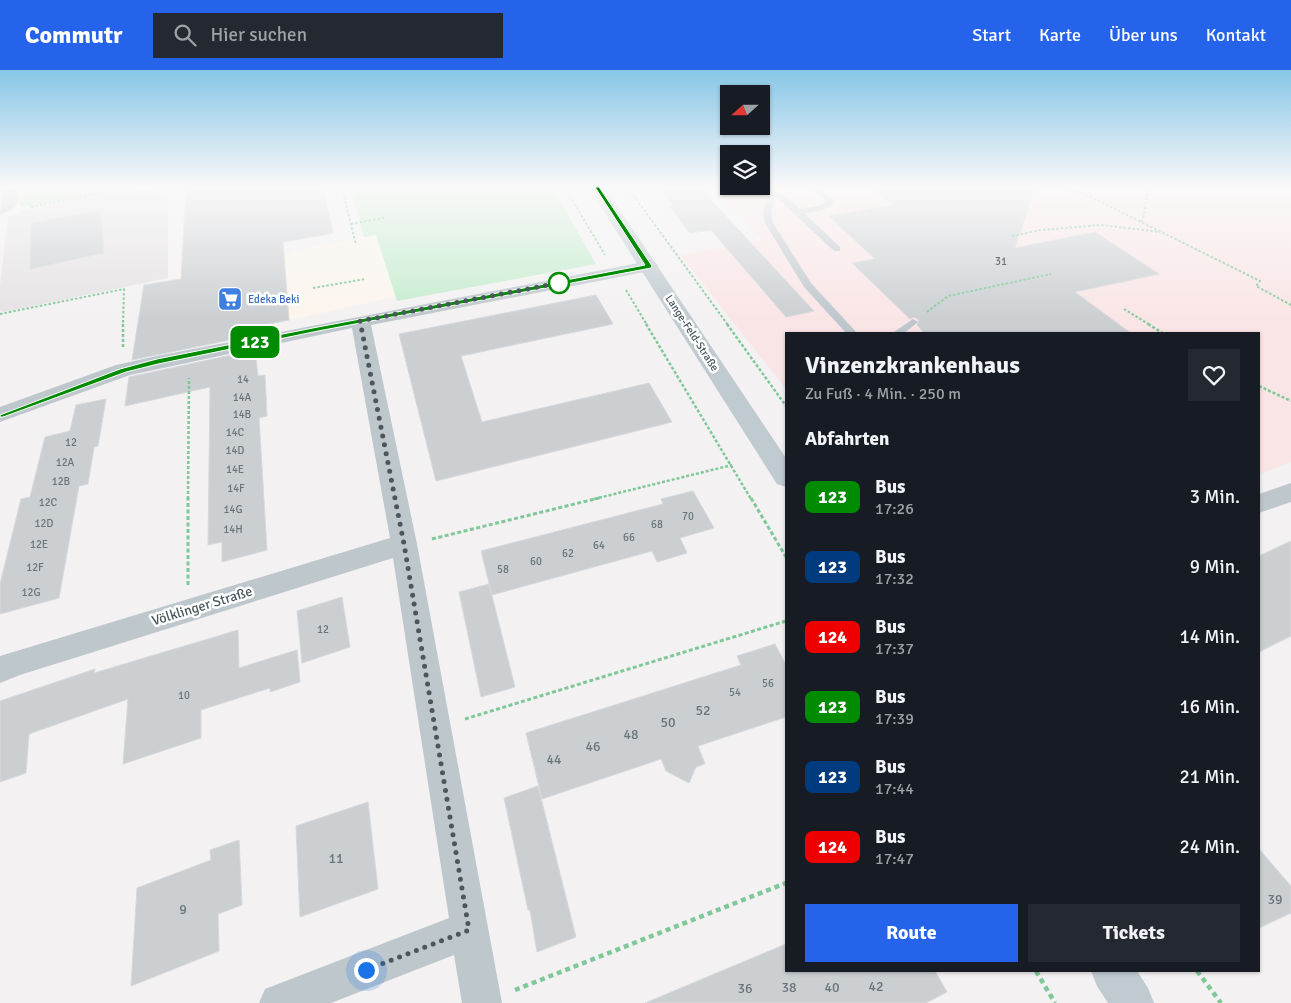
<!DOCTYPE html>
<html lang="de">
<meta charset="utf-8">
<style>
body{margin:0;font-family:Signika,sans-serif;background:#242831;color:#f1f3f6;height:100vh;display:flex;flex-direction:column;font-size:19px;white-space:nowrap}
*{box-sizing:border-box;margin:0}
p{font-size:16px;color:#9ea1a6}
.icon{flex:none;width:28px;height:28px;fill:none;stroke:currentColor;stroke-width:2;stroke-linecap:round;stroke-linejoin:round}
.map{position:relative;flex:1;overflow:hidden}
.side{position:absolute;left:785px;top:262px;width:475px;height:640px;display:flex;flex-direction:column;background:#171b24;border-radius:0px;box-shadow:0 1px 4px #0004}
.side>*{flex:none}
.badge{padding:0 10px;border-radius:8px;font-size:18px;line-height:32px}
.needle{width:32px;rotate:249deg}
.fabs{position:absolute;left:720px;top:15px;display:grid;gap:10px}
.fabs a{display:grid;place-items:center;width:50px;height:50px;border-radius:0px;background:#171b24;box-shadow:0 1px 4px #0004;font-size:25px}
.you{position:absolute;width:25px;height:25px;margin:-12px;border:4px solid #fff;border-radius:50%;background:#1a73e8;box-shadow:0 0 0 8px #1a73e833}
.map>.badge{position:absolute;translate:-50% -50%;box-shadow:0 0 0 2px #fff}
h2{padding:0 20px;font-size:19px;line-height:45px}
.round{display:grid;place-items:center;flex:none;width:52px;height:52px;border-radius:0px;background:#242831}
.head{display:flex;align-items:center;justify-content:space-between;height:85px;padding:0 20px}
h1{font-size:24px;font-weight:700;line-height:38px}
.button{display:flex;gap:10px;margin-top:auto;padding:10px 20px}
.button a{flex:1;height:58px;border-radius:0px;background:#2563eb;color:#fff;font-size:20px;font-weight:700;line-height:58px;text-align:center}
.button a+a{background:#242831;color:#f1f3f6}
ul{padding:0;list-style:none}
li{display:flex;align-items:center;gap:15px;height:70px;padding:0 20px}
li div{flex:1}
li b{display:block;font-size:19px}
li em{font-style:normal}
li .badge{min-width:55px;font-weight:700;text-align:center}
header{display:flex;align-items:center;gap:30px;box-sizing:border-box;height:70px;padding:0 25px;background:#2563eb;color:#fff}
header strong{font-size:24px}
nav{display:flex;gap:28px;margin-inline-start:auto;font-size:18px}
.search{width:350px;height:45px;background:#242831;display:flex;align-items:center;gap:12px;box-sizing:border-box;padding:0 18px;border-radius:0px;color:#9ea1a6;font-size:19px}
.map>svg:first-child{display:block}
.commercial{fill:#fbf5ed}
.education{fill:#e4e2e3}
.medical{fill:#fae5e6}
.green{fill:#c4eccd}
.building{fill:#cbcfd2;stroke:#d6d8dc}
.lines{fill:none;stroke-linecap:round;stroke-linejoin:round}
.path-far3{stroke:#7fc898;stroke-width:2;stroke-dasharray:2.5 2;stroke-linecap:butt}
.path-far2{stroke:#7fc898;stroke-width:2.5;stroke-dasharray:3 2;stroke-linecap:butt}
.path-far1{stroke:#7fc898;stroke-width:3;stroke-dasharray:4 2.5;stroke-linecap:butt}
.path{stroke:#7fc898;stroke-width:4.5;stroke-dasharray:5 4;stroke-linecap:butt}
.lane{fill:#bec7cc;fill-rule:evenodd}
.street{fill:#bec7cc;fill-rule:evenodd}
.secondary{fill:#bfcad1;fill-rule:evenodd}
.line{fill:#008b00;stroke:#fff}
.walk{stroke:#4a575d;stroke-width:5;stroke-dasharray:0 9}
.stop-dot{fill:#fff;stroke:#008b00;stroke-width:2.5}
.labels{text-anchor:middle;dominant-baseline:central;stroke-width:5;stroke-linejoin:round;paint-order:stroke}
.number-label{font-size:11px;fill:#6a757a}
.far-shop-label{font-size:11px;fill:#366cbe;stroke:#fff;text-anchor:start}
.far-street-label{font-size:11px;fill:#4a575d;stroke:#fff}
.street-label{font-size:14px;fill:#4a575d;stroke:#fff}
.near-number-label{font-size:14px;fill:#6a757a}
</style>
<header>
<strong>Commutr</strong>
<div class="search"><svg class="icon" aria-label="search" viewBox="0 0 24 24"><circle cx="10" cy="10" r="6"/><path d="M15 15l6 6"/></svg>Hier suchen</div>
<nav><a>Start</a><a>Karte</a><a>Über uns</a><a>Kontakt</a></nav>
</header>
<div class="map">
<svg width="1291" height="933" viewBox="0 0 1291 933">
<rect width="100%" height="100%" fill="#f3f1f2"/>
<!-- commercial -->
<path class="commercial" d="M 376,165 L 396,227 L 289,250 L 134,280 L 144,215 L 174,210 L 180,202 L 274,188 L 295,183 L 295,180 Z"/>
<!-- education -->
<path class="education" d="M 140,119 L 168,125 L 168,208 L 4,242 L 0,241 L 0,215 L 8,147 L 22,141 Z"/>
<!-- medical -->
<path class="medical" d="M 727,118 L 1284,118 L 1291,121 L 1291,392 L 1259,404 L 1259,264 L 786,264 L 786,319 L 680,185 L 761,170 L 716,121 Z"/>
<!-- green -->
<path class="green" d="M 20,118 L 122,118 L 25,137 L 19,136 Z
M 351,118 L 553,118 L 596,194 L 397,231 L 376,165 L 364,167 Z"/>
<!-- building -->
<path class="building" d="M 186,118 L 323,118 L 333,163 L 283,172 L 289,250 L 253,257 L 254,265 L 132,290 L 144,215 L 181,209 Z
M 660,118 L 700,118 L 814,241 L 786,247 L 711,160 L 690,163 L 670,137 L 674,136 Z
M 873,118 L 1035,118 L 1015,178 L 1095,162 L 1159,204 L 1075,222 L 1132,264 L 925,264 L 917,255 L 919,250 L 914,247 L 910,249 L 852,193 L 875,189 L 829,146 L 893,135 Z
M 100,140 L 104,183 L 30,199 L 31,153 Z
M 596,225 L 613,254 L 461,286 L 482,352 L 649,313 L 672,352 L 436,411 L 399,264 Z
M 255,280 L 258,306 L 265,305 L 267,346 L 259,348 L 267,480 L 222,492 L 222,472 L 208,475 L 210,317 L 125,336 L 129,307 Z
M 106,329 L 98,376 L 94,377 L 88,414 L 79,416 L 59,528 L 0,544 L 0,514 L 21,429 L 30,427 L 45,367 L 70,361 L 76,335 Z
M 693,421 L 714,458 L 680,468 L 687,483 L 657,492 L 652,481 L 492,525 L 481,481 L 663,434 L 661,429 Z
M 1291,471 L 1291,566 L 1259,582 L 1259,486 Z
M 489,514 L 515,617 L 481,627 L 459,522 Z
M 342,527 L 350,577 L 302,593 L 297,541 Z
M 238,560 L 239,598 L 297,580 L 300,612 L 270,622 L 270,618 L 201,640 L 201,668 L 123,694 L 128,629 L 29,664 L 26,703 L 0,712 L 0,631 L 95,599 L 94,603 Z
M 775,574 L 786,595 L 786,647 L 698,676 L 705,694 L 696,697 L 689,713 L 666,701 L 661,689 L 542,729 L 526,663 L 741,595 L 737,586 Z
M 538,716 L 576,867 L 537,882 L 530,840 L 528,840 L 504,728 Z
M 368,732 L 378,819 L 300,847 L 296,756 Z
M 239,770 L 242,835 L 218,844 L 219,881 L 131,916 L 137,818 L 211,790 L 210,780 Z
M 1259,779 L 1291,816 L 1291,843 L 1259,858 Z
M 786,874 L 786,901 L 935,901 L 947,922 L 926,933 L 645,933 Z"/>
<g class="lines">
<!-- path-far3 -->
<path class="path-far3" d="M 342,118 L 356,175
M 565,118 L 605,185
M 628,118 L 728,255
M 1055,118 L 1077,121 L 1099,131 L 1260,211 L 1256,216 L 1291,235
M 1020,121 L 1032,118
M 31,137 L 131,118
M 1141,152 C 1147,141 1144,127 1151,118
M 351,154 L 384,148
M 1012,166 L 1041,160 L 1101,155 L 1160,162
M 313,218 L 365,209
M 626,220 L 647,255
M 1124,239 L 1150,255
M 927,242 L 948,226 L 1051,204
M 0,244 L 124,219 L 123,255"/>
<!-- path-far2 -->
<path class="path-far2" d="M 646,254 L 751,429
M 727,254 L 786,336
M 1148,254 L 1164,264
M 123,277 L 123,254
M 1259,316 L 1291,331
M 188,429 L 189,308
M 594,429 L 732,395"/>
<!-- path-far1 -->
<path class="path-far1" d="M 751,428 L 786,487
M 432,469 L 599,428
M 188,515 L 188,428
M 465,649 L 786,551"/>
<!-- path -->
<path class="path" d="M 1036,901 L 1055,933
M 1197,901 L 1221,933
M 515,920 L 786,813"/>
<!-- lane -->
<path class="lane" d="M 812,118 L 821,118 L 835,132 L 823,140 L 804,143 L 840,177 L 840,181 L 834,181 L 781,131 L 775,128 L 771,142 L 773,153 L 811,213 L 858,264 L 847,264 L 804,217 L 765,153 L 763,142 L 769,122 C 782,121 791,131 800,139 L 818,136 L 826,132 Z
M 913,249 L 918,252 L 903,264 L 891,264 Z"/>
<!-- street -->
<path class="street" d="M 3,118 L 19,118 C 18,135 18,139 0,144 Z
M 649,191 L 655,192 L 658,196 L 655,200 L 371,255 L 417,474 L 502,933 L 462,933 L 454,885 L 331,933 L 259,933 L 265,919 L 449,848 L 393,488 L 20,605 L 0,613 L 0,586 L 390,468 L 352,258 L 130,305 L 0,352 L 0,337 L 116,295 L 157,286 Z
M 1291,413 L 1291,432 L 1259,443 L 1259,424 Z"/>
<!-- secondary -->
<path class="secondary" d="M 589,118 L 605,118 L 786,388 L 786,417 L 777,414 Z
M 1091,901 L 1137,901 L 1148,918 L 1154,933 L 1108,933 L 1097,916 Z"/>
</g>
<!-- sky -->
<linearGradient id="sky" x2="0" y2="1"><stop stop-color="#87c6e7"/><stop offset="0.47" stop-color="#faf9f9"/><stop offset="1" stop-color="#faf9f9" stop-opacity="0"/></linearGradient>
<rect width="1291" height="249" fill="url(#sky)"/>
<!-- line -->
<path class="line" d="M 595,117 L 599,117 L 652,196 L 651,198 L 318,261 L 158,294 L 126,302 L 3,347 L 0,347 L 0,345 L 120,299 L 157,289 L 318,257 L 645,195 Z"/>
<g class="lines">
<!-- walk -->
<path class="walk" d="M 366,900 L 469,860 L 404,474 L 360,251 L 559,213"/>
</g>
<!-- icons -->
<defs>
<symbol id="supermarket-square" viewBox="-11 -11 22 22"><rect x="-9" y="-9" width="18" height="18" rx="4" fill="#3f7fe0" stroke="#fff"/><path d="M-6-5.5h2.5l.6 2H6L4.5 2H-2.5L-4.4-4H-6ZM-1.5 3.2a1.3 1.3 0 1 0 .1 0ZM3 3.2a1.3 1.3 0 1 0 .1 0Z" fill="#fff"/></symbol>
</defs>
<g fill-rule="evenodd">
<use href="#supermarket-square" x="216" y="215" width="28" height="28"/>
</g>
<!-- markers -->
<circle class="stop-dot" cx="559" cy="213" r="10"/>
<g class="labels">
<!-- number labels -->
<g class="number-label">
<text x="1001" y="191">31</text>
<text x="243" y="309">14</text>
<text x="242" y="327">14A</text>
<text x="242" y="344">14B</text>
<text x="235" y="362">14C</text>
<text x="71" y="372">12</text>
<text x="235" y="380">14D</text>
<text x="65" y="392">12A</text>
<text x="235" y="399">14E</text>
<text x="61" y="411">12B</text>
<text x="236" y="418">14F</text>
<text x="48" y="432">12C</text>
<text x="233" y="439">14G</text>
<text x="688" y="446">70</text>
<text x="44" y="453">12D</text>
<text x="657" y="454">68</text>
<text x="233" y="459">14H</text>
<text x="629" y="467">66</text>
<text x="39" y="474">12E</text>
<text x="599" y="475">64</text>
<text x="568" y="483">62</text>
<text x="536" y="491">60</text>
<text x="35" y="497">12F</text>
<text x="503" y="499">58</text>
<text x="31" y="522">12G</text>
<text x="323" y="559">12</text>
<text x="768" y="613">56</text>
<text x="735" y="622">54</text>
<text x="184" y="625">10</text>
</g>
<!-- far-shop labels -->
<g class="far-shop-label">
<text x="248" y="229">Edeka Beki</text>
</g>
<!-- far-street labels -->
<g class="far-street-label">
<text transform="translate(692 263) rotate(57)">Lange-Feld-Straße</text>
</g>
<!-- street labels -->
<g class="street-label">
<text transform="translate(202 536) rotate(-17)">Völklinger Straße</text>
</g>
<!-- near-number labels -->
<g class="near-number-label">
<text x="703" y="640">52</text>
<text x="668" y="652">50</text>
<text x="631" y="664">48</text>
<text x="593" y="676">46</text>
<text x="554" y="689">44</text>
<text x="336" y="788">11</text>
<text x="1275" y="829">39</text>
<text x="183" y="839">9</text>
<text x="876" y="916">42</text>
<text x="789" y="917">38</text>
<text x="832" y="917">40</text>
<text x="745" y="918">36</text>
</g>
</g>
</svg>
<div class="fabs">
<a><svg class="needle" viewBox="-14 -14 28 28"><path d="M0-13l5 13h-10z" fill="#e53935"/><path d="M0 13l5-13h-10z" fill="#9ea1a6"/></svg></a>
<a><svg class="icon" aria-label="layers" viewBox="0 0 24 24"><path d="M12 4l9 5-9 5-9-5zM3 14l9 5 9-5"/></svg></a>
</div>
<div class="you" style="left:366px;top:900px"></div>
<b class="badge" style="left:255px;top:272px;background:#008b00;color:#fff">123</b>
<section class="side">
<div class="head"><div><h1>Vinzenzkrankenhaus</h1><p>Zu Fuß · 4 Min. · 250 m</p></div><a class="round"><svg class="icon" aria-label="heart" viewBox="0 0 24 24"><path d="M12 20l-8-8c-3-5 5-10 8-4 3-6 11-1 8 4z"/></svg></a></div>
<h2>Abfahrten</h2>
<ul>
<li><span class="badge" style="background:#008b00;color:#fff">123</span><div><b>Bus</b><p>17:26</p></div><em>3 Min.</em></li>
<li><span class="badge" style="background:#003b80;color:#fff">123</span><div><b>Bus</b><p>17:32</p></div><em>9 Min.</em></li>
<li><span class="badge" style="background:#e00;color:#fff">124</span><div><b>Bus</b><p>17:37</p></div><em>14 Min.</em></li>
<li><span class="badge" style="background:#008b00;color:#fff">123</span><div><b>Bus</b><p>17:39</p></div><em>16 Min.</em></li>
<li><span class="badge" style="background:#003b80;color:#fff">123</span><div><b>Bus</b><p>17:44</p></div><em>21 Min.</em></li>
<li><span class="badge" style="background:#e00;color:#fff">124</span><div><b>Bus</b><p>17:47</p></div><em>24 Min.</em></li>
</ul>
<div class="button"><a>Route</a><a>Tickets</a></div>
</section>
</div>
